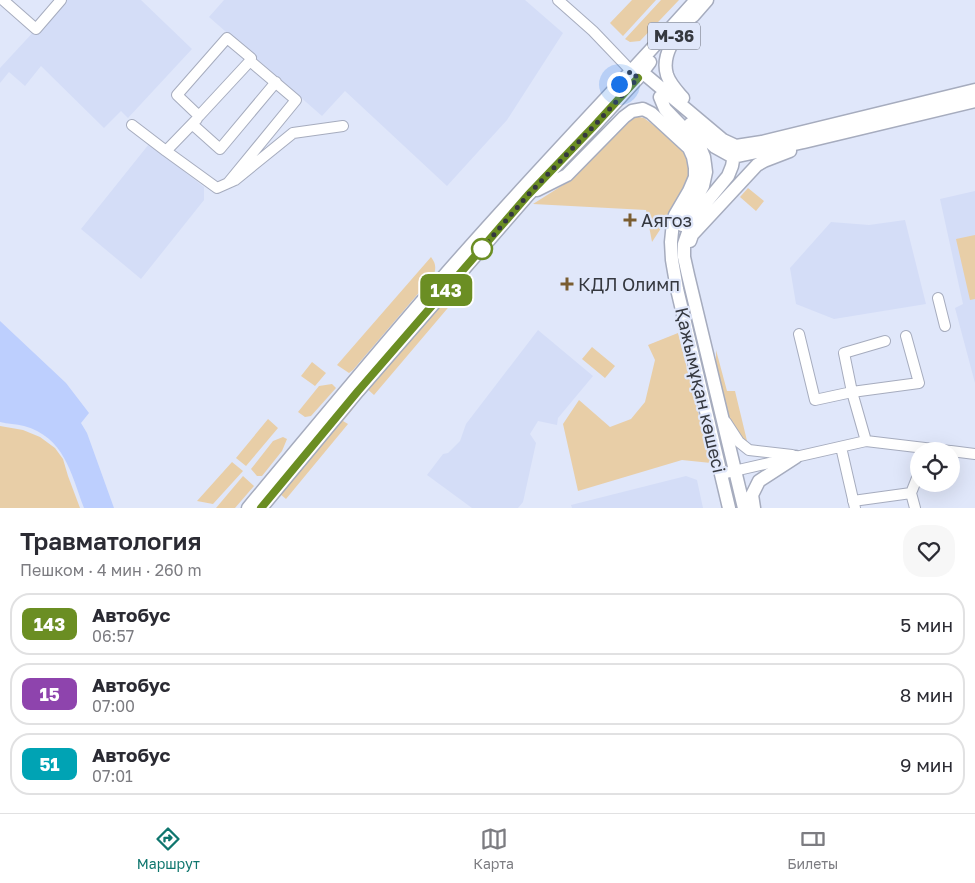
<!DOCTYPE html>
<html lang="ru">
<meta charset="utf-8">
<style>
body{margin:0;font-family:"Golos Text",sans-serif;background:#f7f7f7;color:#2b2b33;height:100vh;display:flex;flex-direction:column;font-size:19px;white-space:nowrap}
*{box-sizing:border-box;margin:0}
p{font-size:16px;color:#7c7c81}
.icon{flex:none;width:28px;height:28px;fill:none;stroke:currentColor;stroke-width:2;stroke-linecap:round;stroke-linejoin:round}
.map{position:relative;height:508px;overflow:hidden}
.details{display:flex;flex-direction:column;background:#fff;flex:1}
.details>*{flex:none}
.badge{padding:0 10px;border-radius:8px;font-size:18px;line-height:32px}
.buttons{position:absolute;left:910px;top:442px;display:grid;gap:10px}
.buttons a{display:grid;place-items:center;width:50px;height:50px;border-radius:50%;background:#fff;box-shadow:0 5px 20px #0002;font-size:25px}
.you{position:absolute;width:25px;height:25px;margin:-12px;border:4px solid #fff;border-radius:50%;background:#1a73e8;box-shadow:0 0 0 8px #1a73e833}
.map>.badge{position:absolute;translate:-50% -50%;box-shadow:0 0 0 2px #fff}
.round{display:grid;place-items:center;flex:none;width:52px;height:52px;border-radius:20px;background:#f7f7f7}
.overview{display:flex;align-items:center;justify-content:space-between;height:85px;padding:0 20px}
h1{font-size:24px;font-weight:600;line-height:38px}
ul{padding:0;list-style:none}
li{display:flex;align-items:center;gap:15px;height:62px;margin:0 10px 8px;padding:0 10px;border:2px solid #e1e1e2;border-radius:20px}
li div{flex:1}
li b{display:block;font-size:19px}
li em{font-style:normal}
li .badge{min-width:55px;font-weight:700;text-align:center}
.tabs{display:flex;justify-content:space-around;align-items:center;height:70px;border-top:1px solid #e1e1e2;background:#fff;font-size:14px;color:#7c7c81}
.tabs a{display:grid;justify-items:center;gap:2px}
.tabs .active{color:#0f766e}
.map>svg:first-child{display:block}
.built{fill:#d4ddf7}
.green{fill:#e8cea7}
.water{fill:#bdcffe}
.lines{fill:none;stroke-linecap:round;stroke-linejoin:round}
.minor-casing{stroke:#a6acbe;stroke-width:12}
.major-casing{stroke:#a6acbe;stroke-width:15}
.minor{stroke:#fff;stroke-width:10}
.major{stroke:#fff;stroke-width:12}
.line-casing{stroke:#fff;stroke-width:11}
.line{stroke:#6b8e23;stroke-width:8}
.walk{stroke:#35383f;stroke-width:5;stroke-dasharray:0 9}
.poi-dot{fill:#7a5d31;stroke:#e0e7fa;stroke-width:2}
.stop-dot{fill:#fff;stroke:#6b8e23;stroke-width:2.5}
.labels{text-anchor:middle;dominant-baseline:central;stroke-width:4.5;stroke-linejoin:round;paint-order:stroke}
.shield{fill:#e0e7fa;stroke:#686c77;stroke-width:1}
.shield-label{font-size:16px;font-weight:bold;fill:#35383f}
.poi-label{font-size:18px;fill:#35383f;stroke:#e0e7fa;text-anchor:start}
.street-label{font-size:18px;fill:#35383f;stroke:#e0e7fa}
</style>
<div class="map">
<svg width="975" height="508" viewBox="0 0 975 508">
<rect width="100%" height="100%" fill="#e0e7fa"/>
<!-- built -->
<path class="built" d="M 63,0 L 141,0 L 192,49 L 128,118 L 121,111 L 104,128 L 41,66 L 25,86 L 9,72 L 0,83 L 0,68 Z
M 224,0 L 525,0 L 563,33 L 507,120 L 447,186 L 345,91 L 322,116 L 209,17 Z
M 149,144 L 204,187 L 204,200 L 141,279 L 81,229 Z
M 975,191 L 975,383 L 955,308 L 963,304 L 940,199 Z
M 905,220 L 926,304 L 834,319 L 796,304 L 790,268 L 831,222 L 869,225 Z
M 538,330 L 593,376 L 558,418 L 557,425 L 538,421 L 530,434 L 536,443 L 523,502 L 518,508 L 472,508 L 427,475 L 443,454 L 448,453 L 460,441 L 466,424 Z
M 686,476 L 697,480 L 703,508 L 572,508 L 571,505 Z"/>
<!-- green -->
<path class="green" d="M 632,0 L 656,0 L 623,36 L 610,23 Z
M 661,0 L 679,0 L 640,41 L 630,42 L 625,39 Z
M 634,116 L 644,118 L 676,142 L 686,152 L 691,167 L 689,182 L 682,196 L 652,242 L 646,210 L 533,204 L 563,185 Z
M 748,188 L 764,201 L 756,211 L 740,197 Z
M 975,235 L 975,299 L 970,300 L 956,239 Z
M 431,257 C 436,264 436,267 434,275 L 353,370 L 349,373 L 337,365 Z
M 453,290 L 458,296 L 374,395 L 365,387 Z
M 678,333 L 711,463 L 682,460 L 578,491 L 563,424 L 579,400 L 610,427 L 631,419 L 645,402 L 655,360 L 648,345 Z
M 592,347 L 615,366 L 605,378 L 582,359 Z
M 716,350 L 727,391 L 735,391 L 748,445 L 732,427 L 716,372 Z
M 312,362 L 326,373 L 315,386 L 301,376 Z
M 332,384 L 336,388 L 311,416 L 305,417 L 298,412 L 319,386 Z
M 352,402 L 356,405 L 343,421 L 348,424 L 286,499 L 279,493 Z
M 268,419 L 278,428 L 246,466 L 236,458 Z
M 0,426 L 23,430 L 40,437 L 55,448 L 63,459 L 68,476 L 80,508 L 0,508 Z
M 283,437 L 287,439 L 282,451 L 262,476 L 257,476 L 251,469 L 273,441 Z
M 232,462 L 243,471 L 213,504 L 197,501 Z
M 243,476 L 254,486 L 235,508 L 216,508 Z"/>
<!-- water -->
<path class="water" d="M 0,321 L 66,383 L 89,413 L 81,423 L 87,433 L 114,508 L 84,508 C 71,473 64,437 24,426 C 16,424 8,424 0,422 Z"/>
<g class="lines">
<defs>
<path id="minor" d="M 3,0 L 36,29 L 61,0
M 558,0 L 593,31 L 636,76
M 192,124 L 220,149 L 276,82
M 132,125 L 166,151 L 217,188 L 235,180 L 293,133 L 343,126
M 166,151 L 197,119
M 228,183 L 296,100 L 250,61 L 251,58 L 227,38 L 177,95 L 199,116 L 250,61
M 938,298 L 945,326
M 799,334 L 815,400 L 852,392 L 866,441
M 885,341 L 844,353 L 852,392 L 919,383 L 906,336
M 726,422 L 739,442 L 749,450 L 792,455
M 841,447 L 855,508
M 951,451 L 975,454
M 721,474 L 866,441 L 950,451
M 853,501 L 911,493
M 915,508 L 911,493 L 919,473"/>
<path id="major" d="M 693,16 L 707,0
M 642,72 L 723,140 L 736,146 L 762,142 L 975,90
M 660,97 L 665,109 L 692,137 L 700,147 L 704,157 L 705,164 L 706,172 L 703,186 L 682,225
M 683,98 C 677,91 670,84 667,75 C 660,52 680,31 693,15
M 690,124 L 715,147 L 733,157
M 733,157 L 804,142 L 975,101
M 537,190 L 567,175 L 624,117 L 632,111 L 643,109 L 651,113 L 689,148 L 693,157 L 695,168 L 695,177 L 689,191 L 675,215 L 673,222 L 671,242 L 672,260 L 677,289 L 729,508
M 693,218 L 684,244 L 684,257 L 688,275 L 744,508
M 690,222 L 728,176 L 732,166 L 735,149
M 690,241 L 692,235 L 757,165 L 764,161 L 790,151
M 248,508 C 320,422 391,335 466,251 C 541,166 620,85 696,0
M 261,508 L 358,391 L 528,195 L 594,126 L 638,78 L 650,62
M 754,508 L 752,495 L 759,481 L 796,457"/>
</defs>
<!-- minor casing -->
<use href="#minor" class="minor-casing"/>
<!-- major casing -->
<use href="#major" class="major-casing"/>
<!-- minor -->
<use href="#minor" class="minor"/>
<!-- major -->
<use href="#major" class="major"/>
</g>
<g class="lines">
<defs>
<path id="line" d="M 261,508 L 358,391 L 528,195 L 594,126 L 638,78"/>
</defs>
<!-- line casing -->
<use href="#line" class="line-casing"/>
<!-- line -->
<use href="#line" class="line"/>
<!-- walk -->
<path class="walk" d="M 482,249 L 479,252 L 528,195 L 594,126 L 638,78 L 631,71 L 619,84"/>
</g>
<!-- markers -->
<g class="poi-dot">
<path d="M627.5 212.5h5v5h5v5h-5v5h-5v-5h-5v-5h5z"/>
<path d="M564.5 276.5h5v5h5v5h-5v5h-5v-5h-5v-5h5z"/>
</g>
<circle class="stop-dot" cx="482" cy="249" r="10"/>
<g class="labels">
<!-- shield labels -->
<rect class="shield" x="648" y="22.5" width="52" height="27" rx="4"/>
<g class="shield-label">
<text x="674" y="36">M-36</text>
</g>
<!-- poi labels -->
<g class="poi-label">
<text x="641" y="220">Аягоз</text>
<text x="578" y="284">КДЛ Олимп</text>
</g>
<!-- street labels -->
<g class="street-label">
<text transform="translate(701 390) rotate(77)">Қажымұқан көшесі</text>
</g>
</g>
</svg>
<div class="buttons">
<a><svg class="icon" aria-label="locate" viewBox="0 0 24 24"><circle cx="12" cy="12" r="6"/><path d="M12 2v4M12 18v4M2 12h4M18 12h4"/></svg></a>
</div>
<div class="you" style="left:619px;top:84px"></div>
<b class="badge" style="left:446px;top:290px;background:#6b8e23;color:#fff">143</b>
</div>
<section class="details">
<div class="overview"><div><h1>Травматология</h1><p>Пешком · 4 мин · 260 m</p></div><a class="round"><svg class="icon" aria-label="heart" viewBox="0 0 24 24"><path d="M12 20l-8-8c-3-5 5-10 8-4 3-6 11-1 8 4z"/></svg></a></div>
<ul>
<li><span class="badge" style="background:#6b8e23;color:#fff">143</span><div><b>Автобус</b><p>06:57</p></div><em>5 мин</em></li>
<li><span class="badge" style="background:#8e44ad;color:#fff">15</span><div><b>Автобус</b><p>07:00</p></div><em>8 мин</em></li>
<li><span class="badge" style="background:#00a3b4;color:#fff">51</span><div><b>Автобус</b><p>07:01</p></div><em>9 мин</em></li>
</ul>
</section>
<nav class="tabs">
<a class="active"><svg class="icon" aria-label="directions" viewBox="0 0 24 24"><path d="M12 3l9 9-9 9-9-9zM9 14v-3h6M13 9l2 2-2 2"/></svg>Маршрут</a>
<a><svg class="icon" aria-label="map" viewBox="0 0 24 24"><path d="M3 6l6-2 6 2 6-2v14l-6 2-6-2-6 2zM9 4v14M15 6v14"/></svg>Карта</a>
<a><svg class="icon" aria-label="tickets" viewBox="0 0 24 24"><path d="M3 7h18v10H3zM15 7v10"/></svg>Билеты</a>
</nav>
